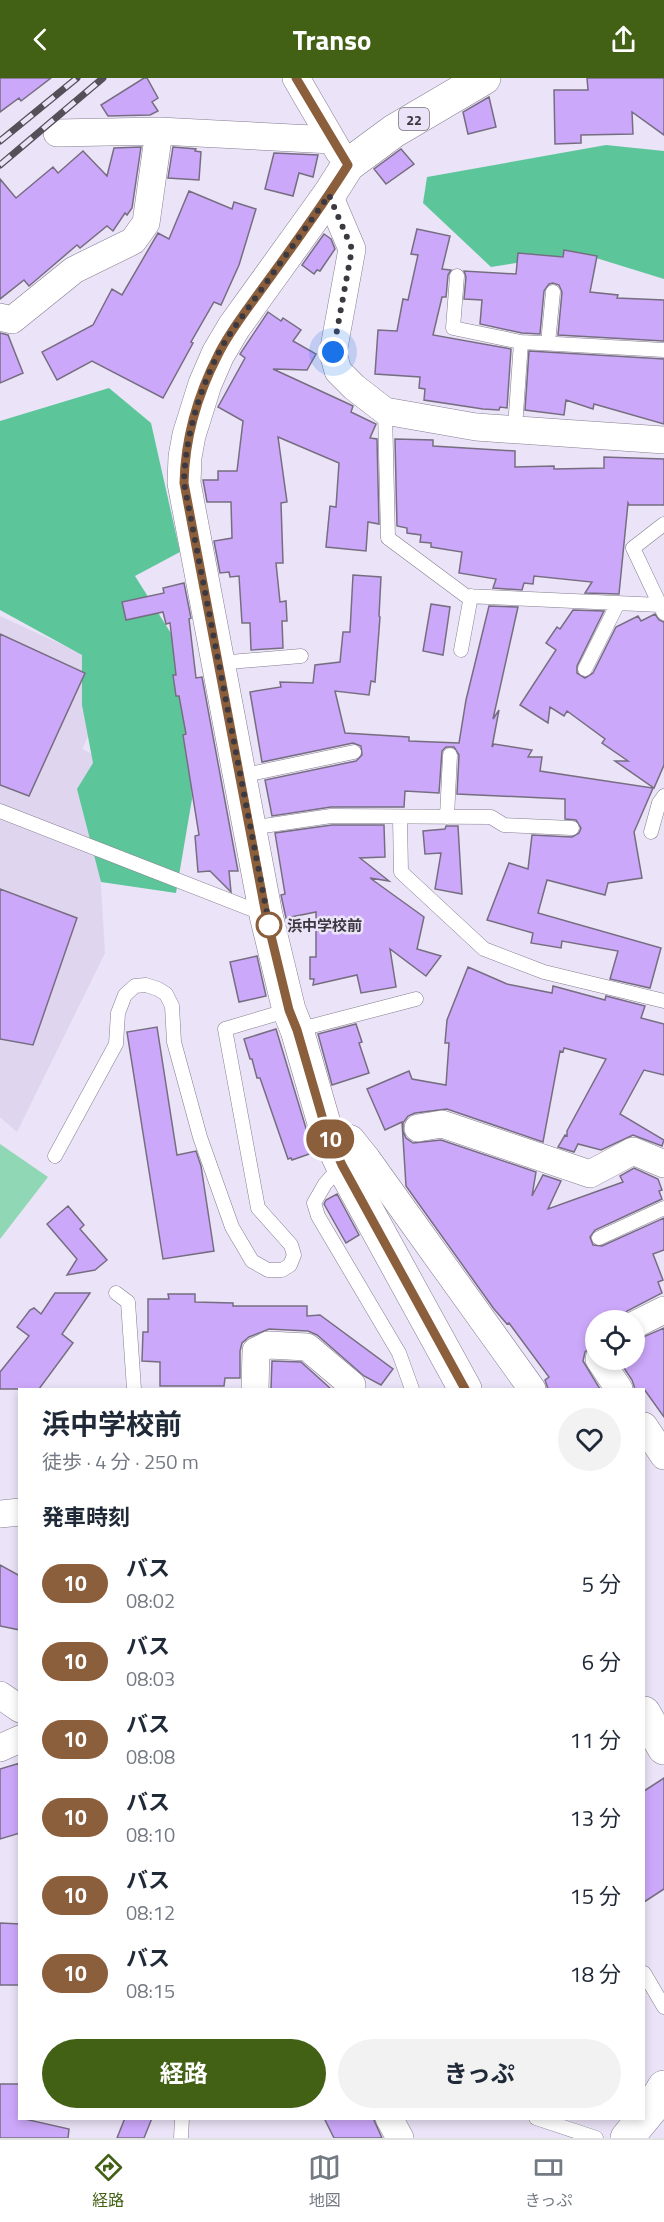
<!DOCTYPE html>
<html lang="ja">
<meta charset="utf-8">
<style>
body{margin:0;font-family:"Titillium Web","Noto Sans JP",sans-serif;background:#f2f2f3;color:#1f2937;height:100vh;display:flex;flex-direction:column;font-size:22px;white-space:nowrap}
*{box-sizing:border-box;margin:0}
p{font-size:20px;color:#747a83}
.icon{flex:none;width:33px;height:33px;fill:none;stroke:currentColor;stroke-width:2;stroke-linecap:round;stroke-linejoin:round}
.map{position:relative;flex:1;overflow:hidden}
.details{position:absolute;left:18px;top:1310px;width:627px;height:732px;display:flex;flex-direction:column;background:#fff;border-radius:0px;box-shadow:0 3px 9px #0003}
.details>*{flex:none}
.badge{padding:0 12px;border-radius:20px;font-size:21px;line-height:39px}
.controls{position:absolute;left:585px;top:1232px;display:grid;gap:12px}
.controls a{display:grid;place-items:center;width:60px;height:60px;border-radius:50%;background:#fff;box-shadow:0 3px 9px #0003;font-size:30px}
.you{position:absolute;width:30px;height:30px;margin:-15px;border:4px solid #fff;border-radius:50%;background:#1a73e8;box-shadow:0 0 0 9px #1a73e833}
.map>.badge{position:absolute;translate:-50% -50%;box-shadow:0 0 0 3px #fff}
h2{padding:0 24px;font-size:22px;line-height:54px}
.round{display:grid;place-items:center;flex:none;width:63px;height:63px;border-radius:32px;background:#f2f2f3}
.head{display:flex;align-items:center;justify-content:space-between;height:102px;padding:0 24px}
h1{font-size:28px;font-weight:700;line-height:45px}
.button{display:flex;gap:12px;margin-top:auto;padding:12px 24px}
.button a{flex:1;height:69px;border-radius:36px;background:#426115;color:#fff;font-size:24px;font-weight:700;line-height:69px;text-align:center}
.button a+a{background:#f2f2f3;color:#1f2937}
ul{padding:0;list-style:none}
li{display:flex;align-items:center;gap:18px;height:78px;padding:0 24px}
li div{flex:1}
li b{display:block;font-size:22px}
li em{font-style:normal}
li .badge{min-width:66px;font-weight:700;text-align:center}
header{display:flex;justify-content:space-between;align-items:center;height:78px;padding:0 24px;background:#426115;color:#fff;font-size:27px;font-weight:700}
.tabs{display:flex;justify-content:space-around;align-items:center;height:84px;border-top:2px solid #e0e1e3;background:#fff;font-size:16px;color:#747a83}
.tabs a{display:grid;justify-items:center;gap:3px}
.tabs .on{color:#426115}
.map>svg:first-child{display:block}
.built{fill:#dfd5ef}
.green{fill:#8fd7b5}
.forest{fill:#5cc69a}
.building{fill:#cca8fa;stroke:#766e80;stroke-width:1.5}
.lines{fill:none;stroke-linecap:round;stroke-linejoin:round}
.service-casing{stroke:#857d90;stroke-width:15}
.minor-casing{stroke:#857d90;stroke-width:28}
.primary-casing{stroke:#857d90;stroke-width:34}
.service{stroke:#fff;stroke-width:14}
.minor{stroke:#fff;stroke-width:27}
.primary{stroke:#fff;stroke-width:33}
.rail-casing{stroke:#54505a;stroke-width:7}
.rail{stroke:#ebe3f7;stroke-width:4.5;stroke-dasharray:14;stroke-linecap:butt}
.line-casing{stroke:#fff;stroke-width:14}
.line{stroke:#8b5e3c;stroke-width:9}
.walk{stroke:#3c3941;stroke-width:6;stroke-dasharray:0 10.8}
.stop-dot{fill:#fff;stroke:#8b5e3c;stroke-width:3}
.labels{text-anchor:middle;dominant-baseline:central;stroke-width:5;stroke-linejoin:round;paint-order:stroke}
.shield{fill:#ebe3f7;stroke:#706c78;stroke-width:1.5}
.shield-label{font-size:14px;font-weight:bold;fill:#3c3941}
.stop-label{font-size:15px;font-weight:bold;fill:#3c3941;stroke:#ebe3f7;text-anchor:start}
</style>
<header><svg class="icon" aria-label="back" viewBox="0 0 24 24"><path d="M15 5l-7 7 7 7"/></svg>Transo<svg class="icon" aria-label="share" viewBox="0 0 24 24"><path d="M12 15V3M7 8l5-5 5 5M5 13v7h14v-7"/></svg></header>
<div class="map">
<svg width="664" height="2060" viewBox="0 0 664 2060">
<rect width="100%" height="100%" fill="#ebe3f7"/>
<!-- built -->
<path class="built" d="M 0,538 L 119,593 L 82,671 L 128,693 L 98,758 L 105,875 L 17,1054 L 0,1039 Z"/>
<!-- green -->
<path class="green" d="M 0,1066 L 48,1099 L 0,1161 Z"/>
<!-- forest -->
<path class="forest" d="M 606,67 L 664,73 L 664,201 L 580,175 L 491,189 L 423,125 L 427,99 Z
M 109,310 L 151,345 L 180,474 L 135,498 L 184,576 L 192,721 L 176,815 L 101,804 L 77,711 L 93,685 L 82,627 L 82,577 L 0,532 L 0,343 Z"/>
<!-- building -->
<path class="building" d="M 0,0 L 51,0 L 21,23 L 19,20 L 0,34 Z
M 144,0 L 147,0 L 158,20 L 152,24 L 158,33 L 150,37 L 108,38 L 101,27 Z
M 587,0 L 664,0 L 664,57 L 632,34 L 633,56 L 581,57 L 581,65 L 555,66 L 554,12 L 588,12 Z
M 489,19 L 496,49 L 468,56 L 463,34 Z
M 141,69 L 132,130 L 127,137 L 125,135 L 113,153 L 107,148 L 80,170 L 77,167 L 29,208 L 24,202 L 0,221 L 0,101 L 16,120 L 53,89 L 58,95 L 83,73 L 107,98 L 114,70 Z
M 173,69 L 196,71 L 195,73 L 201,74 L 199,102 L 168,100 Z
M 401,71 L 414,86 L 386,106 L 374,91 Z
M 274,75 L 318,77 L 313,99 L 299,95 L 293,118 L 265,111 Z
M 189,113 L 232,131 L 234,124 L 256,131 L 239,187 L 221,227 L 214,224 L 191,264 L 193,265 L 163,320 L 92,283 L 57,302 L 42,274 L 93,247 L 112,211 L 122,217 L 158,155 L 169,161 Z
M 417,151 L 450,158 L 442,191 L 451,192 L 448,197 L 446,219 L 442,219 L 433,257 L 511,271 L 507,330 L 500,329 L 499,332 L 483,331 L 424,322 L 425,311 L 419,310 L 420,299 L 375,296 L 378,252 L 397,253 L 403,221 L 408,222 L 418,177 L 411,176 Z
M 324,156 L 331,161 L 335,171 L 320,193 L 317,192 L 314,196 L 302,187 Z
M 564,172 L 597,178 L 590,214 L 618,217 L 617,220 L 664,222 L 664,263 L 558,257 L 562,214 L 559,207 L 553,205 L 549,206 L 544,213 L 540,256 L 522,255 L 480,246 L 482,222 L 464,221 L 466,199 L 464,193 L 516,196 L 518,175 L 563,179 Z
M 268,234 L 281,243 L 283,240 L 301,252 L 293,263 L 316,276 L 307,292 L 273,291 L 351,327 L 353,328 L 351,334 L 376,346 L 370,360 L 377,361 L 379,446 L 368,444 L 366,473 L 326,469 L 330,428 L 336,429 L 339,385 L 278,359 L 287,424 L 281,425 L 283,485 L 276,485 L 280,524 L 286,523 L 287,543 L 282,543 L 283,570 L 251,572 L 250,545 L 242,545 L 239,498 L 230,499 L 229,494 L 220,495 L 214,463 L 232,460 L 231,424 L 207,424 L 203,402 L 218,402 L 218,393 L 237,393 L 243,343 L 218,329 L 245,280 L 240,276 Z
M 0,255 L 8,257 L 23,295 L 0,305 Z
M 529,273 L 664,281 L 664,346 L 594,326 L 593,331 L 566,322 L 564,337 L 525,332 Z
M 395,361 L 433,362 L 433,368 L 515,373 L 515,389 L 554,388 L 554,391 L 604,390 L 604,379 L 664,381 L 664,427 L 629,427 L 628,425 L 619,516 L 585,515 L 592,504 L 534,498 L 533,506 L 524,505 L 522,512 L 493,510 L 496,501 L 459,495 L 462,474 L 431,469 L 431,465 L 420,464 L 421,457 L 407,455 L 407,450 L 397,448 Z
M 353,497 L 381,499 L 379,538 L 380,539 L 375,604 L 371,603 L 369,617 L 335,613 L 345,655 L 409,659 L 409,663 L 459,665 L 466,622 L 489,528 L 518,529 L 493,641 L 499,632 L 492,669 L 494,666 L 532,672 L 528,679 L 542,679 L 540,693 L 653,710 L 634,754 L 642,800 L 608,805 L 605,817 L 547,802 L 538,835 L 661,870 L 650,910 L 610,901 L 618,873 L 562,863 L 561,870 L 531,865 L 533,855 L 487,842 L 509,785 L 528,791 L 532,757 L 572,759 L 579,755 L 581,750 L 576,742 L 565,741 L 565,721 L 457,716 L 459,677 L 454,669 L 446,669 L 442,673 L 439,715 L 405,713 L 404,729 L 331,729 L 272,738 L 265,702 L 356,683 L 362,677 L 361,668 L 353,665 L 262,684 L 250,614 L 281,609 L 280,604 L 313,605 L 315,587 L 340,584 L 343,554 L 350,554 Z
M 184,505 L 191,540 L 189,541 L 196,600 L 202,599 L 238,793 L 229,793 L 231,814 L 210,793 L 198,794 L 195,758 L 199,757 L 183,657 L 186,656 L 179,618 L 176,618 L 173,597 L 176,597 L 170,545 L 166,546 L 163,534 L 126,542 L 122,524 L 164,515 L 163,510 Z
M 431,526 L 450,529 L 443,577 L 423,573 Z
M 573,532 L 604,533 L 577,588 L 577,595 L 585,600 L 593,595 L 616,549 L 638,538 L 641,543 L 655,536 L 659,542 L 664,544 L 664,687 L 654,710 L 615,683 L 628,683 L 602,665 L 605,661 L 567,633 L 564,638 L 550,629 L 548,645 L 520,627 L 556,572 L 546,565 L 557,549 L 560,551 Z
M 0,556 L 85,595 L 29,718 L 0,707 Z
M 332,747 L 384,747 L 385,779 L 360,780 L 389,803 L 370,800 L 424,839 L 417,871 L 441,878 L 426,898 L 390,871 L 396,909 L 361,915 L 357,897 L 313,907 L 314,901 L 310,901 L 310,879 L 316,879 L 316,834 L 286,840 L 281,817 L 285,816 L 275,755 Z
M 446,748 L 458,748 L 462,816 L 435,811 L 441,775 L 425,776 L 423,753 L 445,751 Z
M 0,811 L 77,840 L 33,967 L 0,961 Z
M 257,878 L 266,918 L 239,924 L 230,884 Z
M 468,889 L 507,906 L 552,915 L 553,908 L 605,922 L 606,918 L 645,928 L 641,940 L 664,946 L 664,997 L 644,992 L 620,1036 L 664,1062 L 662,1068 L 633,1057 L 601,1072 L 578,1066 L 574,1074 L 558,1069 L 565,1057 L 567,1058 L 567,1053 L 606,981 L 564,970 L 563,974 L 560,973 L 543,1064 L 447,1031 L 415,1035 L 408,1038 L 403,1045 L 403,1053 L 406,1060 L 413,1065 L 441,1062 L 536,1094 L 532,1118 L 543,1097 L 561,1103 L 548,1131 L 623,1104 L 620,1098 L 634,1090 L 658,1101 L 662,1112 L 659,1113 L 662,1121 L 595,1152 L 590,1159 L 593,1167 L 602,1168 L 664,1140 L 664,1172 L 653,1176 L 663,1202 L 658,1204 L 662,1215 L 627,1233 L 620,1242 L 596,1242 L 596,1266 L 585,1274 L 583,1283 L 600,1311 L 548,1311 L 545,1302 L 549,1299 L 509,1245 L 507,1246 L 494,1231 L 406,1108 L 402,1044 L 385,1052 L 367,1011 L 409,993 L 412,1001 L 446,1007 L 449,965 L 445,965 L 447,942 Z
M 356,946 L 362,964 L 359,965 L 369,995 L 332,1007 L 318,956 Z
M 157,949 L 177,1077 L 196,1073 L 201,1088 L 214,1173 L 163,1181 L 127,954 Z
M 276,951 L 308,1057 L 315,1074 L 292,1082 L 291,1080 L 288,1081 L 260,1000 L 257,1000 L 252,981 L 250,981 L 244,961 Z
M 337,1116 L 359,1157 L 346,1165 L 324,1126 L 326,1122 Z
M 68,1128 L 84,1147 L 80,1151 L 107,1182 L 95,1192 L 67,1197 L 77,1181 L 47,1146 Z
M 55,1215 L 90,1215 L 62,1256 L 73,1265 L 39,1311 L 0,1311 L 0,1294 L 29,1258 L 17,1249 L 30,1232 L 34,1230 L 41,1236 Z
M 168,1216 L 195,1216 L 195,1224 L 233,1225 L 233,1228 L 307,1228 L 307,1238 L 320,1237 L 393,1291 L 381,1307 L 364,1298 L 317,1257 L 308,1253 L 269,1251 L 249,1259 L 242,1265 L 240,1273 L 240,1300 L 225,1300 L 224,1308 L 160,1308 L 160,1284 L 142,1283 L 143,1254 L 148,1254 L 148,1221 L 169,1221 Z
M 664,1250 L 664,1339 L 644,1311 L 635,1311 L 632,1302 L 618,1281 L 634,1281 L 634,1263 Z
M 272,1283 L 301,1284 L 331,1311 L 271,1311 Z
M 0,1487 L 20,1498 L 20,1552 L 0,1548 Z
M 20,1685 L 20,1755 L 0,1761 L 0,1691 Z
M 664,1700 L 664,1811 L 644,1824 L 644,1713 Z
M 0,1845 L 20,1846 L 20,1907 L 0,1907 Z
M 0,2006 L 20,2006 L 20,2040 L 69,2051 L 68,2060 L 0,2060 Z
M 125,2040 L 152,2040 L 144,2060 L 117,2060 Z
M 324,2040 L 373,2040 L 382,2060 L 334,2060 Z"/>
<g class="lines">
<defs>
<path id="service" d="M 457,198 L 453,250 L 521,264 L 664,272
M 548,265 L 553,214
M 385,333 L 388,460 L 466,518 L 660,527 L 664,535
M 515,350 L 521,264
M 660,527 L 633,470 L 664,446
M 461,572 L 471,518
M 218,585 L 301,578
M 585,591 L 618,525
M 240,698 L 354,674
M 0,733 L 264,836
M 447,739 L 450,677
M 400,740 L 401,794 L 484,871 L 544,894 L 664,923
M 250,750 L 331,738 L 491,739 L 504,747 L 572,750
M 651,754 L 659,725 L 664,718
M 297,952 L 416,921
M 55,1078 L 116,966 L 118,935 L 125,917 L 135,908 L 146,907 L 158,911 L 166,916 L 172,928 L 174,964 L 200,1059 L 232,1149 L 252,1183 L 268,1192 L 282,1192 L 290,1187 L 294,1177 L 291,1167 L 258,1130 L 225,951 L 289,932
M 342,1087 L 325,1106 L 314,1125 L 318,1138 L 399,1275 L 412,1311
M 599,1160 L 664,1130
M 116,1215 L 128,1224 L 134,1311
M 644,1895 L 664,1929
M 536,2040 L 596,2060
M 181,2060 L 182,2040"/>
<path id="minor" d="M 296,0 L 339,74
M 57,55 L 159,53 L 332,62
M 329,117 L 352,171 L 333,275 L 338,293 L 354,309 L 385,333 L 476,349 L 664,362
M 0,239 L 12,242 L 74,192 L 133,163 L 146,145 L 159,53
M 418,1050 L 442,1046 L 590,1096 L 633,1073 L 664,1086
M 326,1052 L 351,1061 L 367,1081 L 532,1311
M 634,1247 L 664,1232
M 599,1281 L 619,1311
M 255,1311 L 256,1273 L 268,1267 L 307,1269 L 352,1307 L 352,1311
M 644,1348 L 664,1378
M 0,1436 L 20,1434
M 0,1617 L 20,1631
M 0,1670 L 20,1661
M 389,2040 L 400,2060"/>
<path id="primary" d="M 465,1311 L 342,1087 L 326,1052 L 297,952 L 289,932 L 266,837 L 184,405 L 185,379 L 189,357 L 205,306 L 218,276 L 234,249 L 329,117 L 348,87 L 394,53 L 484,0
M 644,1635 L 664,1670
M 627,2060 L 651,2031 L 664,2009"/>
</defs>
<!-- service casing -->
<use href="#service" class="service-casing"/>
<!-- minor casing -->
<use href="#minor" class="minor-casing"/>
<!-- primary casing -->
<use href="#primary" class="primary-casing"/>
<!-- service -->
<use href="#service" class="service"/>
<!-- minor -->
<use href="#minor" class="minor"/>
<!-- primary -->
<use href="#primary" class="primary"/>
<defs>
<path id="rail" d="M 0,63 L 77,0
M 0,87 L 103,0"/>
</defs>
<!-- rail casing -->
<use href="#rail" class="rail-casing"/>
<!-- rail -->
<use href="#rail" class="rail"/>
</g>
<g class="lines">
<defs>
<path id="line" d="M 296,0 L 348,87 C 321,130 291,171 261,212 C 246,233 229,254 218,277 C 198,316 185,361 184,405 L 266,837 L 289,932 L 297,952 L 326,1052 L 342,1087 L 465,1311"/>
</defs>
<!-- line casing -->
<use href="#line" class="line-casing"/>
<!-- line -->
<use href="#line" class="line"/>
<!-- walk -->
<path class="walk" d="M 269,847 L 271,856 L 184,405 C 185,361 198,316 218,276 C 229,255 245,235 259,215 C 282,182 306,150 329,117 L 352,171 L 333,274"/>
</g>
<!-- markers -->
<circle class="stop-dot" cx="269" cy="847" r="12"/>
<g class="labels">
<!-- shield labels -->
<rect class="shield" x="399" y="30" width="30" height="22" rx="4.5"/>
<g class="shield-label">
<text x="414" y="41">22</text>
</g>
<!-- stop labels -->
<g class="stop-label">
<text x="287" y="847">浜中学校前</text>
</g>
</g>
</svg>
<div class="controls">
<a><svg class="icon" aria-label="locate" viewBox="0 0 24 24"><circle cx="12" cy="12" r="6"/><path d="M12 2v4M12 18v4M2 12h4M18 12h4"/></svg></a>
</div>
<div class="you" style="left:333px;top:274px"></div>
<b class="badge" style="left:330px;top:1061px;background:#8b5e3c;color:#fff">10</b>
<section class="details">
<div class="head"><div><h1>浜中学校前</h1><p>徒歩 · 4 分 · 250 m</p></div><a class="round"><svg class="icon" aria-label="heart" viewBox="0 0 24 24"><path d="M12 20l-8-8c-3-5 5-10 8-4 3-6 11-1 8 4z"/></svg></a></div>
<h2>発車時刻</h2>
<ul>
<li><span class="badge" style="background:#8b5e3c;color:#fff">10</span><div><b>バス</b><p>08:02</p></div><em>5 分</em></li>
<li><span class="badge" style="background:#8b5e3c;color:#fff">10</span><div><b>バス</b><p>08:03</p></div><em>6 分</em></li>
<li><span class="badge" style="background:#8b5e3c;color:#fff">10</span><div><b>バス</b><p>08:08</p></div><em>11 分</em></li>
<li><span class="badge" style="background:#8b5e3c;color:#fff">10</span><div><b>バス</b><p>08:10</p></div><em>13 分</em></li>
<li><span class="badge" style="background:#8b5e3c;color:#fff">10</span><div><b>バス</b><p>08:12</p></div><em>15 分</em></li>
<li><span class="badge" style="background:#8b5e3c;color:#fff">10</span><div><b>バス</b><p>08:15</p></div><em>18 分</em></li>
</ul>
<div class="button"><a>経路</a><a>きっぷ</a></div>
</section>
</div>
<nav class="tabs">
<a class="on"><svg class="icon" aria-label="directions" viewBox="0 0 24 24"><path d="M12 3l9 9-9 9-9-9zM9 14v-3h6M13 9l2 2-2 2"/></svg>経路</a>
<a><svg class="icon" aria-label="map" viewBox="0 0 24 24"><path d="M3 6l6-2 6 2 6-2v14l-6 2-6-2-6 2zM9 4v14M15 6v14"/></svg>地図</a>
<a><svg class="icon" aria-label="tickets" viewBox="0 0 24 24"><path d="M3 7h18v10H3zM15 7v10"/></svg>きっぷ</a>
</nav>
